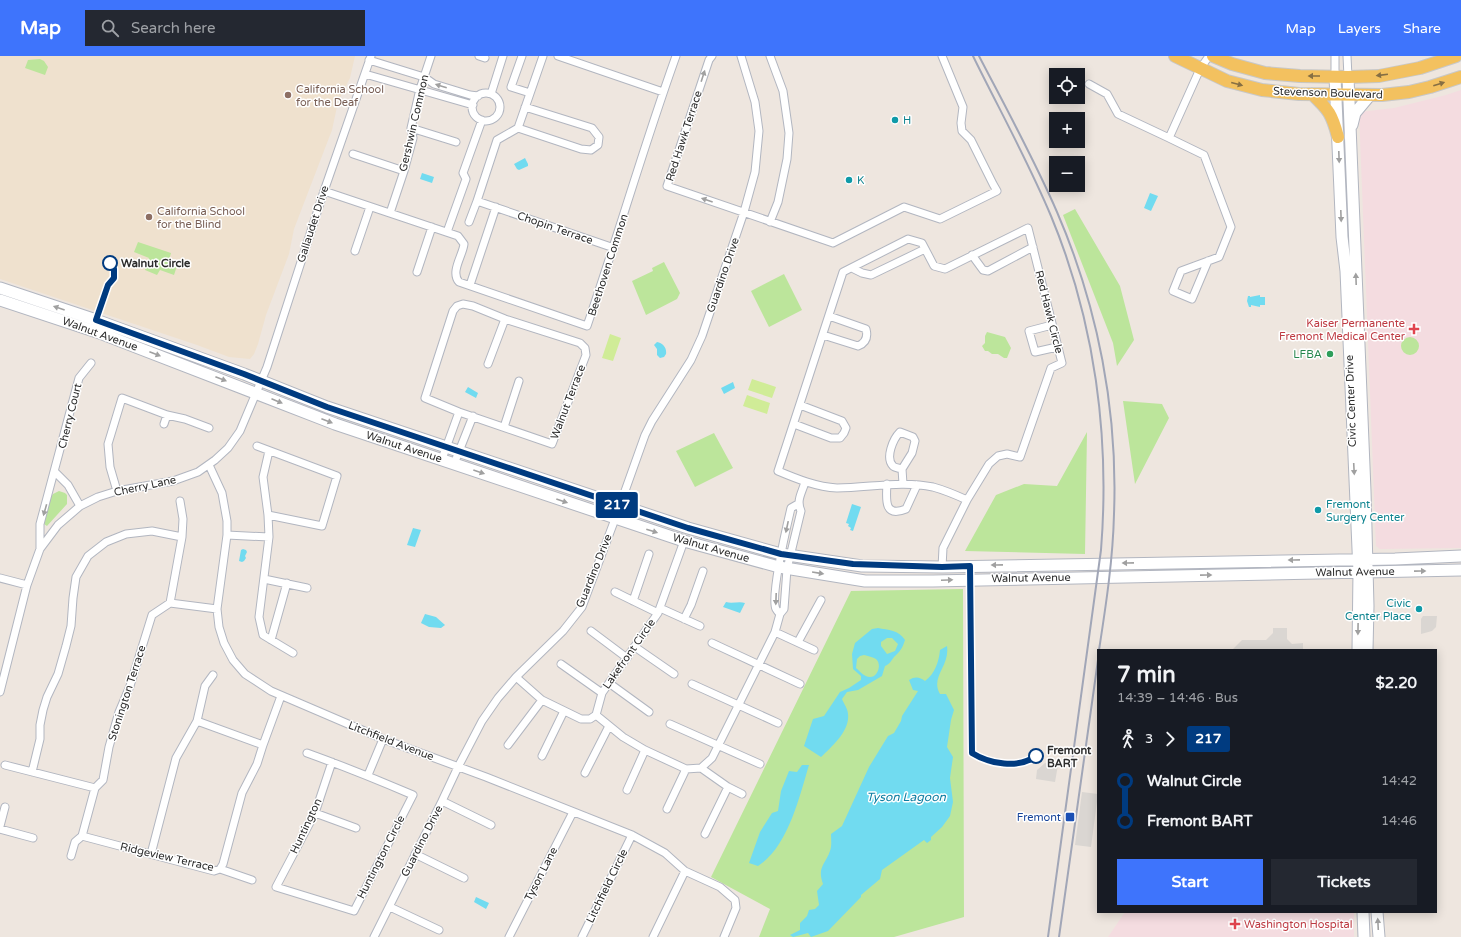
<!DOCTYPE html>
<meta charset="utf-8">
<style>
body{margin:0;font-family:"Varela Round",sans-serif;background:#242831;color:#f1f3f6;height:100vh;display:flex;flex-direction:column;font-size:15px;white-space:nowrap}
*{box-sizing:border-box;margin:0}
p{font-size:13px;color:#9ea1a6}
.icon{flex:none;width:22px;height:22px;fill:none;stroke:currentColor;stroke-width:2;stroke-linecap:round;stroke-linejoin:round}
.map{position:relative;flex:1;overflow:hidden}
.details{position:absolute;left:1097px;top:593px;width:340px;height:264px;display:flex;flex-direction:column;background:#171b24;border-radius:0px;box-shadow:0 2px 10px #0003}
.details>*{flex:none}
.badge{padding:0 8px;border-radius:3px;font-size:14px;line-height:26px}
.controls{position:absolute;left:1049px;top:12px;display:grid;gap:8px}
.controls a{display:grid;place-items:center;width:36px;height:36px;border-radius:0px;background:#171b24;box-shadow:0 2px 10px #0003;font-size:20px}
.map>.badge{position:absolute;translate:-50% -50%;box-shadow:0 0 0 2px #fff}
.legs{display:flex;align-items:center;gap:6px;height:44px;padding:0 20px;font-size:13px}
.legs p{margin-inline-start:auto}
.headline{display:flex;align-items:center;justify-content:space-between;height:68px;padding:0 20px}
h1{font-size:22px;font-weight:700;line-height:30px}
.cta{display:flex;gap:8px;margin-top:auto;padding:8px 20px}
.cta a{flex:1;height:46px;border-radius:0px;background:#3e74fc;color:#fff;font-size:16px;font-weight:700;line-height:46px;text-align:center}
.cta a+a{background:#242831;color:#f1f3f6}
ul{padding:0 20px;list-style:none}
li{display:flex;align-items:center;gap:14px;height:40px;font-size:15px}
li i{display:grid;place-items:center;width:6px;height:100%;margin:0 5px;background:currentColor}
li i::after{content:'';width:10px;height:10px;margin:-5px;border:3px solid;border-radius:50%;background:#171b24}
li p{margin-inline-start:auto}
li:first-child i{background:linear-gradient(#0000 50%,currentColor 0)}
li:last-child i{background:linear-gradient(currentColor 50%,#0000 0)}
header{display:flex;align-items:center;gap:24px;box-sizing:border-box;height:56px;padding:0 20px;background:#3e74fc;color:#fff}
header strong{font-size:19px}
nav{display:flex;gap:22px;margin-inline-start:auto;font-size:14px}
.search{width:280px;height:36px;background:#242831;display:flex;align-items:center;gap:10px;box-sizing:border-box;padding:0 14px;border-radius:0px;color:#9ea1a6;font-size:15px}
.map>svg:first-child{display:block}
.education{fill:#efe1ce}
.medical{fill:#f4dce0}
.green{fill:#bce59b}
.pitch{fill:#d0ec97}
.plaza{fill:#dad6d2}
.water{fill:#71dbf0;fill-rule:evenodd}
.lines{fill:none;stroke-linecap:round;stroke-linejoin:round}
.street-casing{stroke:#b2b6c0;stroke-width:9}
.secondary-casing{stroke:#b2b6c0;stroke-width:13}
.primary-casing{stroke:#c8c8c8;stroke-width:14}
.street{stroke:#fff;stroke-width:7}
.secondary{stroke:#fff;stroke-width:11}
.primary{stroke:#f3c15f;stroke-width:12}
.rail{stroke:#a1a6b7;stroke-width:2}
.oneway{fill:#866f43}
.oneway2{fill:#a0a0a0}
.line-1-casing{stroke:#fff;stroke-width:9}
.line-1{stroke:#003b80;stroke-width:6}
.education-dot{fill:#8d6e63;stroke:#fff;stroke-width:1.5}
.culture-dot{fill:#0f9aa8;stroke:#fff;stroke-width:1.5}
.stop-1-dot{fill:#fff;stroke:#003b80;stroke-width:2}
.health-dot{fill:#e0444e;stroke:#fff;stroke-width:1.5}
.leisure-dot{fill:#2e9e5b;stroke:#fff;stroke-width:1.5}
.transit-dot{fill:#1a4fb4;stroke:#fff;stroke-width:1.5}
.labels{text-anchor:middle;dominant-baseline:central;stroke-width:3;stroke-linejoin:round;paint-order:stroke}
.education-label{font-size:11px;fill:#785e54;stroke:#fff;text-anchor:start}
.street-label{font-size:11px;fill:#2c2c2c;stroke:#fff}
.culture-label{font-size:11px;fill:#0d838f;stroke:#fff;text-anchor:start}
.stop-label{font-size:11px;font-weight:bold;fill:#2c2c2c;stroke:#fff;text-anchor:start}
.health-label{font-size:11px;fill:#be3a42;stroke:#fff;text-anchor:end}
.leisure-label{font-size:11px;fill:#27864d;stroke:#fff;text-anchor:end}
.transit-label{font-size:11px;fill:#164399;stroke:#fff;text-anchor:end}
.water-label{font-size:12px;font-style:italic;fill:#0c7da1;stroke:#fff}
</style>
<header>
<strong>Map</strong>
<div class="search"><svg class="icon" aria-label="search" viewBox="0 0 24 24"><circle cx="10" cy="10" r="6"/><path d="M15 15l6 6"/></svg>Search here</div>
<nav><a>Map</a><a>Layers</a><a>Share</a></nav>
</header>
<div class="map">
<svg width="1461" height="881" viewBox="0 0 1461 881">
<rect width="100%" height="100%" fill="#eee6df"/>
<!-- education -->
<path class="education" d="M 0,0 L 355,0 L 350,22 L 338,46 L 332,74 L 294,173 L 289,198 L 266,259 L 258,288 L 254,298 L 250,303 L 229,301 L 197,289 L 0,223 Z"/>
<!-- medical -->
<path class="medical" d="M 1461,34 L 1461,492 L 1380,493 L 1376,490 L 1359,56 L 1394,52 L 1446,39 Z
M 1125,856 L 1354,856 L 1354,881 L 1108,881 Z"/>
<!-- green -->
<path class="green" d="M 40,3 L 44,5 L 48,11 L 45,19 L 25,12 L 28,4 Z
M 1075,153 L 1120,230 L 1134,284 L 1117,310 L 1113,287 L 1063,159 Z
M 138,186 L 171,197 L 169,204 L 178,207 L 174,219 L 160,214 L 157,219 L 145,214 L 149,202 L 134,196 Z
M 664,206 L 680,237 L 677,243 L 646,259 L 632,225 L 653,215 L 652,212 Z
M 784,218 L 802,254 L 769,271 L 751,235 Z
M 987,276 L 1005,281 L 1011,292 L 1007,302 L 1004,302 L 998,298 L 992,298 L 988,295 L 985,295 L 982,290 L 985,287 L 985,280 Z
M1401 290a9 9 0 1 1 18 0a9 9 0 1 1-18 0Z
M 1123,345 L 1162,348 L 1169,362 L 1135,428 Z
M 1087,376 L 1085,498 L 965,495 L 996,439 L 1024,428 L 1057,430 Z
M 714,377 L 733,412 L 695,431 L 676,395 Z
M 59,435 L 65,437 L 67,439 L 67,448 L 47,470 L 44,468 L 51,441 L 53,438 Z
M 963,533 L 964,861 L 894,881 L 759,881 L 770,853 L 711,821 L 851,535 Z"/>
<!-- pitch -->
<path class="pitch" d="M 610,278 L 621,282 L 613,305 L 602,302 Z
M 752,323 L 776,331 L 772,342 L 748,334 Z
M 747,339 L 770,347 L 767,358 L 743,350 Z"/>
<!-- plaza -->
<path class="plaza" d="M 1423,560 L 1437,560 L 1436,571 L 1432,575 L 1421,578 L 1421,563 Z
M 1273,572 L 1287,572 L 1287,583 L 1292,588 L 1303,587 L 1303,594 L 1232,594 L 1242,584 L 1266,584 L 1273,577 Z
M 1045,707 L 1058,709 L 1055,726 L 1036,723 L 1037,714 Z
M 1082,736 L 1098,738 L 1091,791 L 1075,789 Z"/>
<!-- water -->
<path class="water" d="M 525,102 L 528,108 L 528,110 L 519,114 L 517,113 L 514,108 Z
M 422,117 L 434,121 L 432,127 L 420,123 Z
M 1150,137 L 1158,140 L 1151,155 L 1144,152 Z
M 1260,239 L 1260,241 L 1265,241 L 1265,249 L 1260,249 L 1260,251 L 1251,249 L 1251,251 L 1249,251 L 1247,245 L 1248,240 L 1250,240 L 1250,241 Z
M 657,286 C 663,287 667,292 666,298 L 664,301 L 660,302 L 657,299 L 657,293 L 654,289 Z
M 733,326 L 735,332 L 724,338 L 721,332 Z
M 468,331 L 478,337 L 476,342 L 465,336 Z
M 852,448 L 861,451 L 853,475 L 850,474 L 851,472 L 848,470 L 849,468 L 846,467 Z
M 413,472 L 421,474 L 415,491 L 407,489 Z
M 243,493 L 246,494 L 247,496 L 245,500 L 246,502 L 244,505 L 242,506 L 239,505 L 241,494 Z
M 726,546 C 732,548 739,545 745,547 L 740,557 L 723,551 Z
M 425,558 L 436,561 L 445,569 L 441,572 L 429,571 L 421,567 Z
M 878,572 C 888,574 899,574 905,584 C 902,593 901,594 894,601 C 891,605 890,608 885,610 L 882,620 L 858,634 L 847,636 L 842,643 C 844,648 848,653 848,658 C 850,675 832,690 821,701 L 804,690 L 813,663 L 824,660 L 840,636 L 849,632 L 861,624 L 861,620 L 853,613 L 852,598 L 855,587 L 872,573 ZM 887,582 L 892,582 L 898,588 L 895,595 L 887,598 L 881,590 L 881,586 ZM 864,599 C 868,600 873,601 876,603 C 882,608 878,621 870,621 C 864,621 860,615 856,612 L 857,603 L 860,600 Z
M 947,590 C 950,610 930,621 940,638 L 946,638 L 954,654 L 951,664 L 947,691 L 953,701 L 950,722 L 953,746 L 950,760 L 942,771 L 931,781 L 931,784 L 927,787 L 924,784 L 882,814 L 880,823 L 861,839 L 861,841 L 828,875 L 811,881 L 808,877 L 793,881 L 790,879 L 800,874 L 800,867 L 807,860 L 809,854 L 815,853 L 819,849 L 817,835 L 823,828 C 817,811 825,809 830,795 C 832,790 831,783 831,778 L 842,770 L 869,711 L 888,680 L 894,677 L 901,665 L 902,660 L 918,635 L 913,634 L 909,624 C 915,620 920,621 925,625 C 935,618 939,605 940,594 Z
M 802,709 L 809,709 C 799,742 788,791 758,810 L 749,807 L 760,776 L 772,757 L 778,755 L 781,735 L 789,715 L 797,716 Z
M 476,841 L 489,847 L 486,853 L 474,846 Z"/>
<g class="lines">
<defs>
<path id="street" d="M 479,0 L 485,2
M 522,0 L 511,31 L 530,37
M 543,0 L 518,72 L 497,84 L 477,145 L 614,192
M 558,0 L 663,36
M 712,0 L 709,4 L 667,130 L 833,187 L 904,151 L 940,163 L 997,135 L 993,128 L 971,84 L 962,75 L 961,67 L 963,51 L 942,0
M 1335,0 L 1335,21
M 1347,0 L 1348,21
M 369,4 L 424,21 L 434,28 L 470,39 L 478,40
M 365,18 L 473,49
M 1089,28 L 1107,38 L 1118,58 L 1169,82
M472 51a14 14 0 1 1 28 0a14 14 0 1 1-28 0Z
M 491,38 L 503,0
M 411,72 L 456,86
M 518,72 L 581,93 L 591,94 L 598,89 L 599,81 L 592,72 L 525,51
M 353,98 L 404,115
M 324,135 L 458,180 L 464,188 C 463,199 450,216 459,226 L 587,270 C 618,180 644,89 676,0
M 390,157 L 404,115 L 413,82 L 411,72 L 420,33 L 431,0
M 469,166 L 477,145
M 770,166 L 778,146 L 787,103 L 789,77 L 783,35 L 770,0
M 447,176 L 466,123 L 463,117 L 482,64
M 355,195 L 370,151
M 972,199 L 983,214 L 988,215 L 1033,191
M 1208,205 L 1192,243 L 1173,235 L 1181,215 L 1219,201 L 1231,171 L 1204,99 L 1169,82 L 1200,13 L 1209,0
M 852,212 L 862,217 L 871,219 L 925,193
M 417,216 L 432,171
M 470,229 L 496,151
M 463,248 L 473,250 L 505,263 L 580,287 L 585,292 L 586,299 L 552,388 L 459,356 L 425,342 L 453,255 L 457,250 Z
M 1052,269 L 1029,275 L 1035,296 L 1057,291
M 823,279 L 858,290 C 866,287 868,281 866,273 L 829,260
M 488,308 L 505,263
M 164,368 L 167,359
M 794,368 L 831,382 L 840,382 L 844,377 L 846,372 L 842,365 L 800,349
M 504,371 L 519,325
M 257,390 L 337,420 L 322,470 L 268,459
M 269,395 L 263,421 L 268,459 L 269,481 L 259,561 L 263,579 L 293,597
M 442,403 L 459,356
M 454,408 L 473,360
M 209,409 L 222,437 L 227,465 L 227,479 L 217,553 L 219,571 L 224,587 L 233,604 L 245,618 L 271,635 L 383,683 L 486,721 L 632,779 L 665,797 L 685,815 L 720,831 L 735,844 L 736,852 L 724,881
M 902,413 L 912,397 L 915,385 L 913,381 L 900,376 C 893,383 885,402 893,410 C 895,412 899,412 902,413 L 903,428
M 55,416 L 68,429 L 80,450
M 887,428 C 886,444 884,462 906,453 L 917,429
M 117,435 L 110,411 L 108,388 L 122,342 L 167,359 L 185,363 L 209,372
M 227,479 L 269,481
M 684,485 L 658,557 L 602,637 L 596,659 L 623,681 L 645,694 L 686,713 L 701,712 L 712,702 L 775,576 L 780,558 L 784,553 L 787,513 L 801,455 C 796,444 802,437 805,426
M 40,493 L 40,468 L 79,322 L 91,307
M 942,511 L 943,492 L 967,444 L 989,408 L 998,400 L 1007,398 L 1020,401 L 1051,312 L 1062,307 L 1028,172 L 945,213 L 934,210 L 922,187 L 908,183 L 843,216 L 778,415 C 797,423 817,431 837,432 C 869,432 901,424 933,431 C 944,434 956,439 967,444
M 0,522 L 27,529
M 264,523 L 307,532
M 615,536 L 658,557
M 633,545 L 649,498
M 170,547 L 182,481 L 183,463 L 180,445
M 660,552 L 700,570
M 780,558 C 779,557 777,555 776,553 C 770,541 787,469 791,452 L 798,448
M 684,563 L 691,549 L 703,515
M 591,575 L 627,602
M 775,576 L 814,594
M 271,584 L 287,527
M 798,586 L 821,544
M 712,587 L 800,628
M 635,591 L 674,618
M 561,608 L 602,637
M 516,621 L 542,644 L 581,663 L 590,663 L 596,659
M 609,627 L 649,656
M 692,628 L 778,667
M 0,636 L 27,529 L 40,493 L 58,469 L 80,450 L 98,441 L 117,435 L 173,425 L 198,416 L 215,404 L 228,392 L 240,375 L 267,311 L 324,135 L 371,0
M 197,665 L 263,689
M 670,668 L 760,708
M 508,689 L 542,644
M 307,697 C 343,710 378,724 413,739 L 354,855 L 276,831 L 315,757 L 332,706
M 542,700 L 564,655
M 5,709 L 95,732
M 701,712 L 728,731 L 742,738
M 32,716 L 40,683 L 40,669 L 43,654 L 47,641 L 58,618 L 66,590 L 71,570 L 73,542 L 76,521 L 88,500 L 106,486 L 126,478 L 152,475 L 182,481
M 585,717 L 609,670
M 368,719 L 383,683
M 627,734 L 645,694
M 442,745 L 491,769
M 667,753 L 686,713
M 315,757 L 356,772
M 0,770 L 5,751
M 0,773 L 33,782
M 705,778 L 728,731
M 82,780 L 214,815 L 220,813 L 252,824
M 151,798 L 176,702 L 197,665 L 205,630 L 213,619
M 415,798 L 464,822
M 71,800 L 75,786 L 82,780 L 95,732 L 103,724 L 109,691 L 119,656 L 130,630 L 152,559 L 170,547 L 217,553
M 220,813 L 223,808 L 242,737 L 257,708 L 263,689 L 281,640
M 390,851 L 439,874
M 374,881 L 442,745 L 458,711 L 482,665 L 498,642 L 516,621 L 563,575 L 582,551 L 615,463 L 645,379 L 652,365 L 691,304 L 702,280 L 744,156 L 755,116 L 759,75 L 755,46 L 741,0
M 509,881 L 573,756
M 582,881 L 632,779
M 653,881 L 685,815"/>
<path id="secondary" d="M 1335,21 L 1342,181 L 1346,215 L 1359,516 L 1358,594
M 1348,21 L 1365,435 L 1368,550 L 1367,594
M 1352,69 L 1355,57 L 1370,39
M 0,232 L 96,264 L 244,318 L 327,351 L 688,472 L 781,498 L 862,510 L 942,511 L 1395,503 L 1461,500
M 0,244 L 97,276 L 335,368 L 684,485 L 779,511 L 865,525 L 933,525 L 1461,514
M 1363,856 L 1364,881
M 1377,856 L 1379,881"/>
<path id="primary" d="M 1175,0 L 1227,25 L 1262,34 L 1299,38 L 1382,39 L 1409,36 L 1430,31 L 1461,21
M 1213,0 L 1232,8 L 1265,17 L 1300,20 L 1348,21 L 1379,20 L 1420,12 L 1456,0
M 1312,38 C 1329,54 1332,58 1338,81"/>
</defs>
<!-- street casing -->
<use href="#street" class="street-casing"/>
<!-- secondary casing -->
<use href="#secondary" class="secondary-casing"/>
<!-- primary casing -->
<use href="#primary" class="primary-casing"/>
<!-- street -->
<use href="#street" class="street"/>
<!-- secondary -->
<use href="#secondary" class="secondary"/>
<!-- primary -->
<use href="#primary" class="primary"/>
<!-- rail -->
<path class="rail" d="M 973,0 C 999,53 1028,105 1051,160 C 1095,266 1110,381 1101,494 L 1048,881
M 979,0 C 1006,52 1034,103 1057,156 C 1098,251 1118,355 1114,458 C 1113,503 1106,549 1099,594
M 1059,881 L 1098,604"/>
</g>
<!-- one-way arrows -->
<defs><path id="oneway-solid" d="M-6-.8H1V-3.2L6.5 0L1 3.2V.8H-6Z"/></defs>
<g class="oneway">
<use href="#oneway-solid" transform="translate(1382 19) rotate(173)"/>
<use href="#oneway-solid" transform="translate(1314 20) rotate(-180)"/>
<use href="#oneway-solid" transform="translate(1237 28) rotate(15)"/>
<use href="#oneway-solid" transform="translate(1439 28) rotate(-18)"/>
</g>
<g class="oneway2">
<use href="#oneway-solid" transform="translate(703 20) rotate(-72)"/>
<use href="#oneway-solid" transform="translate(441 30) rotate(-163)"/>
<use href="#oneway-solid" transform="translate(1339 101) rotate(88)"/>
<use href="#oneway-solid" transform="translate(707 144) rotate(-161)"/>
<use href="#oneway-solid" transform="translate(1341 160) rotate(88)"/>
<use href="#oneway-solid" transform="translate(1356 223) rotate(-92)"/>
<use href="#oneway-solid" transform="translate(59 252) rotate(-161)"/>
<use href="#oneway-solid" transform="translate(155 298) rotate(21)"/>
<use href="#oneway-solid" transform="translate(221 323) rotate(21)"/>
<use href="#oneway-solid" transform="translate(277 345) rotate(23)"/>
<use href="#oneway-solid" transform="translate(327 365) rotate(21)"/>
<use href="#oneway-solid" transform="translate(1354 413) rotate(87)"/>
<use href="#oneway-solid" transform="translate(479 416) rotate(19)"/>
<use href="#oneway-solid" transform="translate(562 445) rotate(19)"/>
<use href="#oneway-solid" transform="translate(45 454) rotate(106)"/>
<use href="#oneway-solid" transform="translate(787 471) rotate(102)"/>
<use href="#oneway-solid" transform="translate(652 475) rotate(18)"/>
<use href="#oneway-solid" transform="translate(1294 504) rotate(179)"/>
<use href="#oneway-solid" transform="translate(1128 507) rotate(179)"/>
<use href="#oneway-solid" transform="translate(997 509) rotate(179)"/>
<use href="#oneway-solid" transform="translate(1420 515) rotate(-1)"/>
<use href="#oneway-solid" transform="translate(818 517) rotate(9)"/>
<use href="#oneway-solid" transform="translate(1206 519) rotate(-1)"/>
<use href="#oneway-solid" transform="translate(947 524) rotate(-2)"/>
<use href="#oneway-solid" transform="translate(776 543) rotate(92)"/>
<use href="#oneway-solid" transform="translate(1358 573) rotate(91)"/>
<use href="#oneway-solid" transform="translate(1378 868) rotate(-93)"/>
</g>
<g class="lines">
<defs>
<path id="line-1" d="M 110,207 L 114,213 L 114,222 L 108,229 L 96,264 L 244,318 L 327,351 L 688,472 L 781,498 L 853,508 L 942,511 L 970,510 L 972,697 C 989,708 1019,713 1036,700"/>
</defs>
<!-- line-1 casing -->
<use href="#line-1" class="line-1-casing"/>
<!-- line-1 -->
<use href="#line-1" class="line-1"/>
</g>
<!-- markers -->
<g class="education-dot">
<circle cx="288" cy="39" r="4"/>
<circle cx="149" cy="161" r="4"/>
</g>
<g class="culture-dot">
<circle cx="895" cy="64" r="4"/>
<circle cx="849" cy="124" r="4"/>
<circle cx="1318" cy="454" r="4"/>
<circle cx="1419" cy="553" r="4"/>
</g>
<g class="stop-1-dot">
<circle cx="110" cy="207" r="7"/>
<circle cx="1036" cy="700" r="7"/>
</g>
<g class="health-dot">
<path d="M1412 267h4v4h4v4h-4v4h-4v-4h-4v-4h4z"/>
<path d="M1233 862h4v4h4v4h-4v4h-4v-4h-4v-4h4z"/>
</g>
<circle class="leisure-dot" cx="1330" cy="298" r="4"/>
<rect class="transit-dot" x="1065" y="756" width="10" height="10" rx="2"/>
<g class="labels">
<!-- education labels -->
<g class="education-label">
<text x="296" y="33">California School<tspan x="296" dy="13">for the Deaf</tspan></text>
<text x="157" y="155">California School<tspan x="157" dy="13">for the Blind</tspan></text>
</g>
<!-- street labels -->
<g class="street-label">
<text transform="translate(1328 37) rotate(2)">Stevenson Boulevard</text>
<text transform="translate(414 67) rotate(-77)">Gershwin Common</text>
<text transform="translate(684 80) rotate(-72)">Red Hawk Terrace</text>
<text transform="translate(313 168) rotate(-72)">Gallaudet Drive</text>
<text transform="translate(555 172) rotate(19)">Chopin Terrace</text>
<text transform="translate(608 209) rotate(-72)">Beethoven Common</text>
<text transform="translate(723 219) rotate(-71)">Guardino Drive</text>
<text transform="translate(1049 256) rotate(76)">Red Hawk Circle</text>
<text transform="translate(100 278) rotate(20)">Walnut Avenue</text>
<text transform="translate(1351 345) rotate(-92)">Civic Center Drive</text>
<text transform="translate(568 346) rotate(-69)">Walnut Terrace</text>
<text transform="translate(70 360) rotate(-76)">Cherry Court</text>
<text transform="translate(404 391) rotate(18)">Walnut Avenue</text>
<text transform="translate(145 430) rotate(-12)">Cherry Lane</text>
<text transform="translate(711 492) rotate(16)">Walnut Avenue</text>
<text transform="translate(594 515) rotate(-68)">Guardino Drive</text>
<text transform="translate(1355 516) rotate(-1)">Walnut Avenue</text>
<text transform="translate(1031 522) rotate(-1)">Walnut Avenue</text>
<text transform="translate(629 598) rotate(-55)">Lakefront Circle</text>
<text transform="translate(127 637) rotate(-72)">Stonington Terrace</text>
<text transform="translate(391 685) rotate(21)">Litchfield Avenue</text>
<text transform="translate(306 770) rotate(-65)">Huntington</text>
<text transform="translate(422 785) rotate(-63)">Guardino Drive</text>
<text transform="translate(167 801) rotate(13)">Ridgeview Terrace</text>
<text transform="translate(381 801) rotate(-63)">Huntington Circle</text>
<text transform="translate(541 818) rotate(-63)">Tyson Lane</text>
<text transform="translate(607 830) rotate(-64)">Litchfield Circle</text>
</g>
<!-- culture labels -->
<g class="culture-label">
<text x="903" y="64">H</text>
<text x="857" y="124">K</text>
<text x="1326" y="448">Fremont<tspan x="1326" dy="13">Surgery Center</tspan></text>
<text x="1411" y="547" text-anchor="end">Civic<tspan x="1411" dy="13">Center Place</tspan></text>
</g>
<!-- stop labels -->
<g class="stop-label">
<text x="121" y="207">Walnut Circle</text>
<text x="1047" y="694">Fremont<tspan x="1047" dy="13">BART</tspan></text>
</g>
<!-- health labels -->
<g class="health-label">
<text x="1405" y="267">Kaiser Permanente<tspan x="1405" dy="13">Fremont Medical Center</tspan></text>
<text x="1244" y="868" text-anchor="start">Washington Hospital</text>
</g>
<!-- leisure labels -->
<g class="leisure-label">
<text x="1322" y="298">LFBA</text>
</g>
<!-- transit labels -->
<g class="transit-label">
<text x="1061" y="761">Fremont</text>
</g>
<!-- water labels -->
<g class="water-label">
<text x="906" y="741">Tyson Lagoon</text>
</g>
</g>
</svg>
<div class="controls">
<a><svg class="icon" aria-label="locate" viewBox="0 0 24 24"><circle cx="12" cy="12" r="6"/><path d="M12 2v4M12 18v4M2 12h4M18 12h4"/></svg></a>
<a>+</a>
<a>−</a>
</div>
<b class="badge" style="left:617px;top:449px;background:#003b80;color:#fff">217</b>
<section class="details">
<div class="headline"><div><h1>7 min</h1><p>14:39 – 14:46 · Bus</p></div><b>$2.20</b></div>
<div class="legs"><svg class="icon" aria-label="walk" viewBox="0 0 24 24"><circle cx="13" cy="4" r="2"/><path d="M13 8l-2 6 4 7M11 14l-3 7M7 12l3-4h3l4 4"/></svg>3<svg class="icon" aria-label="forward" viewBox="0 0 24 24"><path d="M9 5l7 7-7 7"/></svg><b class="badge" style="background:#003b80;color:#fff">217</b></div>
<ul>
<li><i style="color:#003b80"></i><b>Walnut Circle</b><p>14:42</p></li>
<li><i style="color:#003b80"></i><b>Fremont BART</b><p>14:46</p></li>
</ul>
<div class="cta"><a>Start</a><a>Tickets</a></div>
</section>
</div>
